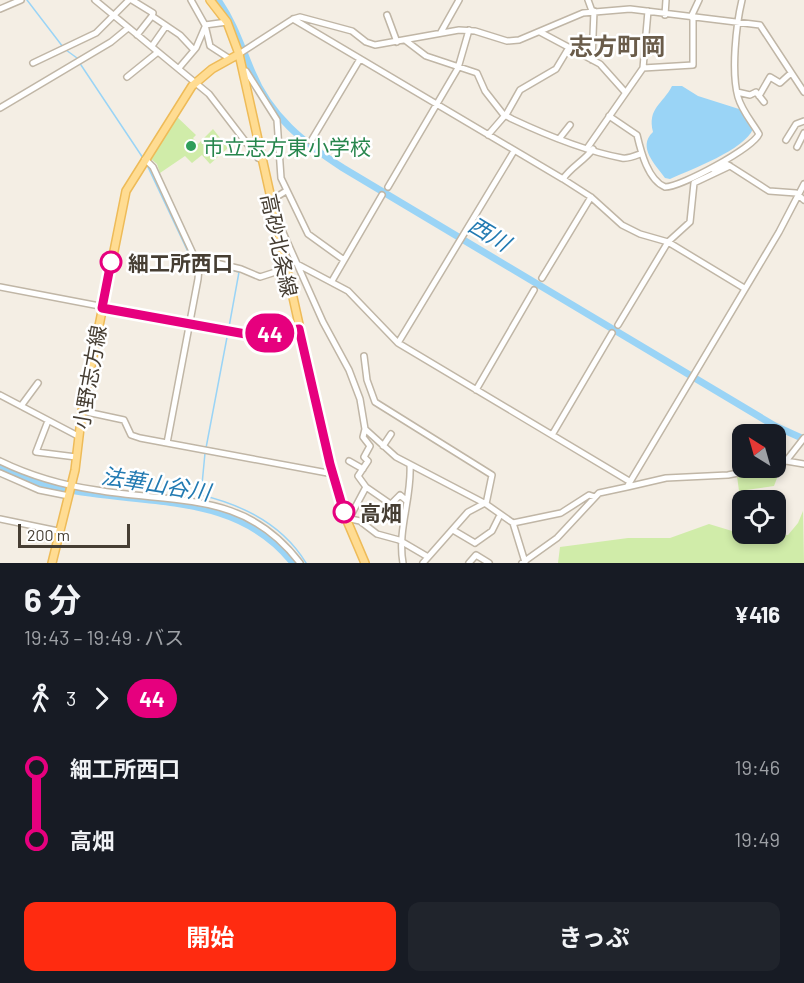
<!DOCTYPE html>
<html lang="ja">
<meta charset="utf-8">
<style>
body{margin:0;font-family:Barlow,"Noto Sans JP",sans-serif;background:#20242c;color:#f1f3f6;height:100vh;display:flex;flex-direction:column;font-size:22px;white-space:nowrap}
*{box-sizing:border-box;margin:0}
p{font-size:20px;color:#9ea1a6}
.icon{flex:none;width:33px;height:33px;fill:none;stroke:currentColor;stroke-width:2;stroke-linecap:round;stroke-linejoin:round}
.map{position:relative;height:563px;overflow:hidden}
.side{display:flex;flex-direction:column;background:#171b24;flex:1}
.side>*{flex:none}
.badge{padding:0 12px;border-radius:20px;font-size:21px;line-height:39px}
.needle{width:39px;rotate:323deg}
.buttons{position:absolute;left:732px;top:424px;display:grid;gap:12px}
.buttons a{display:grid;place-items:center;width:54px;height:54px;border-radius:12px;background:#171b24;box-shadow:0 3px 9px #0003;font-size:30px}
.scale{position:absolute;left:18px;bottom:15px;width:112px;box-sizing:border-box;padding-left:6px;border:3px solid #463e33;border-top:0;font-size:16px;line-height:21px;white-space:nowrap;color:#463e33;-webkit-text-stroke:4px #fff;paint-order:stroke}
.map>.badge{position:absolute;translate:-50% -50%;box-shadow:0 0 0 3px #fff}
.legs{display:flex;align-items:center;gap:9px;height:66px;padding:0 24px;font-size:20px}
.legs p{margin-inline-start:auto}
.head{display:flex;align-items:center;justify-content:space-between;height:102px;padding:0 24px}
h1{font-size:33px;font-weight:700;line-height:45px}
.action{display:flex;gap:12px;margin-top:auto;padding:12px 24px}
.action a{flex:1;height:69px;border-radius:12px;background:#ff2b10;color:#fff;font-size:24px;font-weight:700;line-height:69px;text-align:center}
.action a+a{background:#20242c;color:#f1f3f6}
ul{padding:0 24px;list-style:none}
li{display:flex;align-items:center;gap:21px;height:72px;font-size:22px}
li i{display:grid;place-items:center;width:9px;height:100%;margin:0 8px;background:currentColor}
li i::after{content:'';width:15px;height:15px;margin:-8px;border:4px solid;border-radius:50%;background:#171b24}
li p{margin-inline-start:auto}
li:first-child i{background:linear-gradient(#0000 50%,currentColor 0)}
li:last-child i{background:linear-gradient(currentColor 50%,#0000 0)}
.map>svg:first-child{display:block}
.green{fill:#d0eca9}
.water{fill:#9ad4f6}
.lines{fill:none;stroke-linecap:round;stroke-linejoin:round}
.stream{stroke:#9ad4f6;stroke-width:1.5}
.river{stroke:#9ad4f6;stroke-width:7}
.minor-casing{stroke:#c0b6a6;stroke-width:8}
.major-casing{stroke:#eebb58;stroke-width:10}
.minor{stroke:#fff;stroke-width:5}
.major{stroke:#ffdc92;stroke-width:7}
.line-1-casing{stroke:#fff;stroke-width:14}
.line-1{stroke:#e6007e;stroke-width:9}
.leisure-dot{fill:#2e9e5b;stroke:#fff;stroke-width:2}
.stop-1-dot{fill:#fff;stroke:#e6007e;stroke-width:3}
.labels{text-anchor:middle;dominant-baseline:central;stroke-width:5;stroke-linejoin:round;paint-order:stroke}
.leisure-label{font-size:21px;fill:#27864d;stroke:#fff;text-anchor:start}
.street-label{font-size:21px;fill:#463e33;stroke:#fff}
.stop-label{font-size:21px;font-weight:bold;fill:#463e33;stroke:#fff;text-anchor:start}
.water-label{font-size:22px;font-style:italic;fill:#227ab2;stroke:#fff}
.quarter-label{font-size:24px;font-weight:bold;fill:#6a5c4a;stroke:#fff}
</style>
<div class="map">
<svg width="804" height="563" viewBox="0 0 804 563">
<rect width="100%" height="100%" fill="#f4eee4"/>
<!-- green -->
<path class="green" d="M 176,116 L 196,135 L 193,138 L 198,144 L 213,129 L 228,148 L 210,164 L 202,155 L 192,163 L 185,156 L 160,173 L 157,164 L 150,158 Z
M 775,468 L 777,478 L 774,486 L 739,491 L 737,476 Z
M 803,511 L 804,563 L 558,563 L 560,547 L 628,538 L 670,538 L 709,524 L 742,534 L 788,535 L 798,523 Z"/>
<!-- water -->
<path class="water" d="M 672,86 L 682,86 L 698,96 L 739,109 L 753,129 C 744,150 692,169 670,179 L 665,178 C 655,164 637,147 653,132 C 647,108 663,104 672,86 Z"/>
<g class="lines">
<!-- stream -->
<path class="stream" d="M 27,0 L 63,47
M 66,50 L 77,58
M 79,62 L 143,158
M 147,165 L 191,258
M 193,262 L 239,272 L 229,327
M 206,448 L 228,332
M 205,453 L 201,495 C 243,505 283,525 306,563"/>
<!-- river -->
<path class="river" d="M 218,0 C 234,23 241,46 252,72 C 270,116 304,143 343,168 L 775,426 L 804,439
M 0,466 C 92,520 221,471 293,563"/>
<defs>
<path id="minor" d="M 95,0 L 209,94 L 258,158 L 262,159
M 132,0 L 153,13 L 152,16 L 180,35 L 194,50
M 191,0 L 205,25 L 210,46 L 230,59
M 588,0 L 592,11
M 0,9 L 21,0
M 387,15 L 397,42
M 665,15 L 666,0
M 691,17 L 699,0
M 293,19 L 563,179 L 591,197 L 622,225 L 640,234 L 668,242 L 744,288
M 205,25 L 227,22
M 441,32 L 459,0
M 540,32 L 600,64 L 625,92
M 137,35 L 152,16
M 405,40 L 426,56 L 477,73 L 485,91 L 503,114 L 512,119 C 546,135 585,151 622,158 C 628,159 635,156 640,154
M 152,46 L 166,26
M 239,54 L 293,19 L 300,17 L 352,31 L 366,42 L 375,45 L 459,30 L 475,31 L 507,41 L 519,40 L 583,13 L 630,9 L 760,25 L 804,92
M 592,60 L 594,11
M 33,63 L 96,33 L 129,0
M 179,68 L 196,48 L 205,27
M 643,68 L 693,65 L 693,17
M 243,72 L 246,71 L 277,120 L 281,178 L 308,234 L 344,260
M 127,77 L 158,52
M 737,92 L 750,95 L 756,92 L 764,102
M 759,96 L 770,77 L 780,83 L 791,73
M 0,108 L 111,42 L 128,28
M 609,116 L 637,135 C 641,152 648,180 665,187 C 681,187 753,148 759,134 C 752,122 742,111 738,97 C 731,72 736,25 742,0
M 488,135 L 507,113 L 520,90 L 556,69 L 568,49
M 559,139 L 570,125
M 786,140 L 796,124 L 804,121
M 311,141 L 360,59
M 588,147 L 643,68 L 648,11
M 797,147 L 804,133
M 145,159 L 153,167 L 195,258 L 241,269 L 260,277 L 285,269
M 713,169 L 726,164 L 730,166 L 769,191 L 796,193 L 804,200
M 563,179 C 571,167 584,161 593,149
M 388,187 L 458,68 L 469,30
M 270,201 L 286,191
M 277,219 L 323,322 L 349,370 L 360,399 L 365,429 L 396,457 L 486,504 L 513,523 L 525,562
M 297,264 L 348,291 L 398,343 L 629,481
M 542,278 L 591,197
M 332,281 L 382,195
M 0,287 L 251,335 L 299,329
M 618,325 L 668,242 L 690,222 L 694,183 L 730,166
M 398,343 L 514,151
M 364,356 L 367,380 L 375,402 L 492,475 L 486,504
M 476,390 L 534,290
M 0,395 L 78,436
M 21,406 L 38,383
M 82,411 L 124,420 L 131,435 L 140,438 L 333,474
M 48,421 L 36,452 L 76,457
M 365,429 L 363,437 L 370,446 L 364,457 L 368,461 L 358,476 L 366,487
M 552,435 L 612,333
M 167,443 L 198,279 L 199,268 L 189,265 L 189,262 L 195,258
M 383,446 L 391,434
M 0,461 C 31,476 62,485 96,490 C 177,504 245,490 300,563
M 349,461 L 363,469
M 786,461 L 804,438
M 776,465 L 786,461 L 804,464
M 0,473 L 39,490 L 69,496
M 627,487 L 666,478 L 728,475 L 763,468
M 390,505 L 400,495 L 407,501
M 346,518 L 360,521 L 377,534 L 399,540 L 428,557
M 346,518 L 350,517 L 366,487 L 405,514
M 0,519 L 58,531
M 513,523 L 561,513 L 589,495 L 595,497
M 453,530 L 475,543
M 475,543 L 492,531 L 500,515
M 403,563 C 397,530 412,498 410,465
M 423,563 L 468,512 L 485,503
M 469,563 L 476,555 L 489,563
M 522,563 L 557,538 L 599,493 L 627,487 L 779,232 L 804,184"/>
<path id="major" d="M 210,0 L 227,22 L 239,54 L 330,464 L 345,516 L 365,563
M 52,563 L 75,470 L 82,411 L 126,191 L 192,86 L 212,69 L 239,54"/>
</defs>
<!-- minor casing -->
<use href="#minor" class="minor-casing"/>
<!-- major casing -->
<use href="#major" class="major-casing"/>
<!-- minor -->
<use href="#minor" class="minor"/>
<!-- major -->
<use href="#major" class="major"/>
</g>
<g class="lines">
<defs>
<path id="line-1" d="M 111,262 L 102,308 L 251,335 L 299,329 L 330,464 L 344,512"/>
</defs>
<!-- line-1 casing -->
<use href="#line-1" class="line-1-casing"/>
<!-- line-1 -->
<use href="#line-1" class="line-1"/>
</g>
<!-- markers -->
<circle class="leisure-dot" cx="191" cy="146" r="6"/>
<g class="stop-1-dot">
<circle cx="111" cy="262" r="10"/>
<circle cx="344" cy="512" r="10"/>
</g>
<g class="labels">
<!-- leisure labels -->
<g class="leisure-label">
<text x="203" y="146">市立志方東小学校</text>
</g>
<!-- street labels -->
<g class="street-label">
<text transform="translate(280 245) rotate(78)">高砂北条線</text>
<text transform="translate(89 377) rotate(-80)">小野志方線</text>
</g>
<!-- stop labels -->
<g class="stop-label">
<text x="128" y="262">細工所西口</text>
<text x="360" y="512">高畑</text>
</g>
<!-- water labels -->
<g class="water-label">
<text transform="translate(490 233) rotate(31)">西川</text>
<text transform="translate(156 483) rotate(9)">法華山谷川</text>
</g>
<!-- quarter labels -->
<g class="quarter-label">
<text x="617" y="45">志方町岡</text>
</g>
</g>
</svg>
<div class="buttons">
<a><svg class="needle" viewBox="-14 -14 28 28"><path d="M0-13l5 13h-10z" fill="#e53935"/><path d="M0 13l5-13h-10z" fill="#9ea1a6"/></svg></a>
<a><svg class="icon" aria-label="locate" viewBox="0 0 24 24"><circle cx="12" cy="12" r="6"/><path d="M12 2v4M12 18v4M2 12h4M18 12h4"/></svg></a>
</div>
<div class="scale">200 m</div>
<b class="badge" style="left:270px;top:333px;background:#e6007e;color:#fff">44</b>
</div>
<section class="side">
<div class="head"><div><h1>6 分</h1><p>19:43 – 19:49 · バス</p></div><b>¥416</b></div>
<div class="legs"><svg class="icon" aria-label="walk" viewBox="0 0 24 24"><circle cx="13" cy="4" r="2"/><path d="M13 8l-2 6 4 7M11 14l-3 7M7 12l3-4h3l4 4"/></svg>3<svg class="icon" aria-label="forward" viewBox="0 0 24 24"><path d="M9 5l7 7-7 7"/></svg><b class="badge" style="background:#e6007e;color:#fff">44</b></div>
<ul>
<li><i style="color:#e6007e"></i><b>細工所西口</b><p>19:46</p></li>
<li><i style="color:#e6007e"></i><b>高畑</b><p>19:49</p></li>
</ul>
<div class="action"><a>開始</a><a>きっぷ</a></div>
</section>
